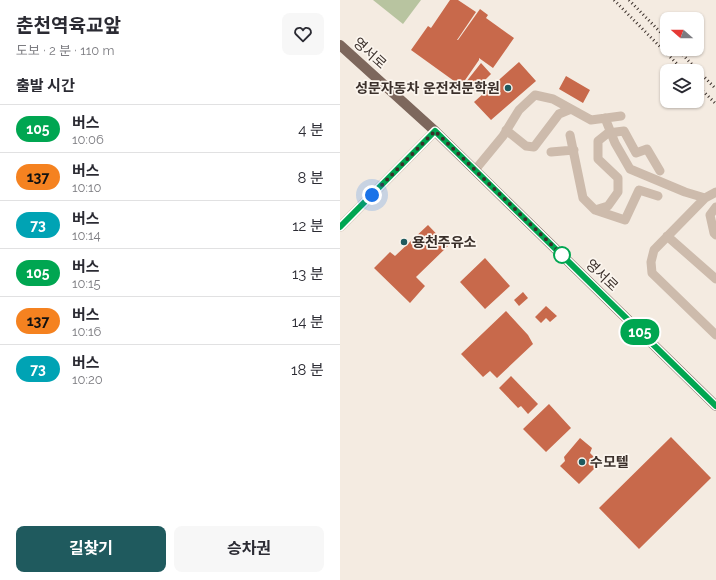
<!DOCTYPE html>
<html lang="ko">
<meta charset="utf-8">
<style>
body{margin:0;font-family:Raleway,"Noto Sans KR",sans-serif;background:#f7f7f7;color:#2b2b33;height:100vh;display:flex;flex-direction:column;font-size:15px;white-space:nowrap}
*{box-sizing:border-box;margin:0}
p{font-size:13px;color:#7c7c81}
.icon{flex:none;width:22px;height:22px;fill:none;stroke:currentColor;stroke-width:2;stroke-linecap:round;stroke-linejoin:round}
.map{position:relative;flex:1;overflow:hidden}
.sheet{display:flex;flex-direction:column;background:#fff;width:340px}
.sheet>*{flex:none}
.badge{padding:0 8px;border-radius:13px;font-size:14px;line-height:26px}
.needle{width:26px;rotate:290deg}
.tools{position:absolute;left:320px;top:12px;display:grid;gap:8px}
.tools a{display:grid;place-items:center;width:44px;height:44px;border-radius:8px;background:#fff;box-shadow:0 1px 3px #0004;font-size:20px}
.you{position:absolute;width:20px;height:20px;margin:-10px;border:3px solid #fff;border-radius:50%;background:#1a73e8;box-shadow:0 0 0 6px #1a73e833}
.map>.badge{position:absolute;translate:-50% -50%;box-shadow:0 0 0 2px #fff}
h2{padding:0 16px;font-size:15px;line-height:36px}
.round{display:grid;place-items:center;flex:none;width:42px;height:42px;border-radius:8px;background:#f7f7f7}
.headline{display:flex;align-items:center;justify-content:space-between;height:68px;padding:0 16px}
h1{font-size:19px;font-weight:700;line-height:30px}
.action{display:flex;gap:8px;margin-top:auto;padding:8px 16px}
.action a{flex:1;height:46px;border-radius:8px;background:#1f5a5e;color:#fff;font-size:16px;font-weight:700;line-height:46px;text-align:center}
.action a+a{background:#f7f7f7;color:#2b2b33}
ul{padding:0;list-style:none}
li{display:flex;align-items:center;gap:12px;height:48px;padding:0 16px;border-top:1px solid #e1e1e2}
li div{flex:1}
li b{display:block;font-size:15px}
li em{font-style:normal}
li .badge{min-width:44px;font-weight:700;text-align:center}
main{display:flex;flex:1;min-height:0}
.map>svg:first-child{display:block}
.green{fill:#b8c4a0}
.building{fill:#c8694b}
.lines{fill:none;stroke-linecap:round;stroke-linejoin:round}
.lane{stroke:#cdbbac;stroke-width:9}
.street{stroke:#cdbbac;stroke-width:10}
.primary{stroke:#7d675c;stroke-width:10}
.rail{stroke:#3b302b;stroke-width:3;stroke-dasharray:1 3;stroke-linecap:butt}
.line-casing{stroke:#fff;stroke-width:9}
.line{stroke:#00a651;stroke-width:6}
.walk{stroke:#3b302b;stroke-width:4;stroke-dasharray:0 7.2}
.poi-dot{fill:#1f5a5e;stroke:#fbf5ee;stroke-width:1.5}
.stop-dot{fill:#fff;stroke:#00a651;stroke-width:2}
.labels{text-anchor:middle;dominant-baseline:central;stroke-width:3.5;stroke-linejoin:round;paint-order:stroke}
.street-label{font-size:14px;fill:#3b302b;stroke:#fbf5ee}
.poi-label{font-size:14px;font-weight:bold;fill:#3b302b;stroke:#fbf5ee;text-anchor:start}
</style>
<main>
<section class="sheet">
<div class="headline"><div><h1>춘천역육교앞</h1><p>도보 · 2 분 · 110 m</p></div><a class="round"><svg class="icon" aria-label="heart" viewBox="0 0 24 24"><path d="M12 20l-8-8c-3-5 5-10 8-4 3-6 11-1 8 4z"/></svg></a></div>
<h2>출발 시간</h2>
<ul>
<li><span class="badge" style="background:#00a651;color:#fff">105</span><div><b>버스</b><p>10:06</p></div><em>4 분</em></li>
<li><span class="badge" style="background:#f58220;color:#111">137</span><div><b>버스</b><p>10:10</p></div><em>8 분</em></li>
<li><span class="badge" style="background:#00a3b4;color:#fff">73</span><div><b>버스</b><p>10:14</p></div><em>12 분</em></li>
<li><span class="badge" style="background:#00a651;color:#fff">105</span><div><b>버스</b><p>10:15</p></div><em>13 분</em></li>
<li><span class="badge" style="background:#f58220;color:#111">137</span><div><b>버스</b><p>10:16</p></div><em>14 분</em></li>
<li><span class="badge" style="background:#00a3b4;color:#fff">73</span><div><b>버스</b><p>10:20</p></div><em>18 분</em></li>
</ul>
<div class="action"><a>길찾기</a><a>승차권</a></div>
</section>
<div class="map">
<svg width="376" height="580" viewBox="0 0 376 580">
<rect width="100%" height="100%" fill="#f4ebe1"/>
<!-- green -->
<path class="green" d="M 33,0 L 81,0 L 63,24 Z"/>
<!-- building -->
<path class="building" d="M 110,0 L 118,0 L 136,12 L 117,40 L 118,40 L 140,9 L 148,15 L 146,18 L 174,38 L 153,68 L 139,58 L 139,60 L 121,86 L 71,50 L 88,26 L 91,28 Z
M 179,62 L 196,81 L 151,120 L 134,102 Z
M 141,63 L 151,74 L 134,91 L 126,82 Z
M 226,76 L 250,90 L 243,103 L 219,89 Z
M 88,225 L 108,246 L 76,277 L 85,286 L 70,303 L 34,268 L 50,252 L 55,256 Z
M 145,258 L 170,286 L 145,309 L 120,282 Z
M 183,292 L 188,298 L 179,306 L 174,300 Z
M 206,306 L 217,316 L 210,322 L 206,318 L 201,323 L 195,317 Z
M 166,311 L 188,335 L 193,344 L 157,378 L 150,371 L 143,377 L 121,354 Z
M 171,376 L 198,404 L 188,414 L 181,406 L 178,408 L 159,388 Z
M 209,404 L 231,428 L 206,452 L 183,429 Z
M 331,437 L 371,478 L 299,549 L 259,508 Z
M 240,438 L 252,448 L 250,453 L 260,463 L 239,484 L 220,466 L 225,461 L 224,457 Z"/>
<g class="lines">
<!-- lane -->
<path class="lane" d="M 265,118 L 275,143 L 290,169 L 345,192 L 365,198
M 166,130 L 186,146 L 194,147 L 219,114 L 231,109
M 230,135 L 243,198 L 255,210 L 268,206 L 278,192 L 278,178 L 258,159 L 258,141 L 268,133 L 284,131 L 296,153 L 307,149 L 320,171
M 211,152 L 234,150
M 135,170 L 163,136 L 179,110 L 195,95 L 213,99 L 251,120 L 281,116
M 376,192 L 365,198 L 314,250 L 311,262 L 312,273 L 376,335
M 376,207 L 370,215 L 374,233 L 376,235
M 255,210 L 285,220 L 299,190 L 318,196
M 327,236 L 376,279"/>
<!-- street -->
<path class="street" d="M 0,227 L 95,131"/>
<!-- primary -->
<path class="primary" d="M 0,45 L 95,131 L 376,406"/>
<!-- rail -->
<path class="rail" d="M 274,0 L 344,71
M 289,0 L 327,39
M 337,49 L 376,89
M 357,85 L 376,104"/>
</g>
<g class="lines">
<defs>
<path id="line" d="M 0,227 L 95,131 L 376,406"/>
</defs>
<!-- line casing -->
<use href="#line" class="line-casing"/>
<!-- line -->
<use href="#line" class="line"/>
<!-- walk -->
<path class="walk" d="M 32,195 L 95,131 L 223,256 L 222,255"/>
</g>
<!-- markers -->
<g class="poi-dot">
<circle cx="168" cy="88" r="4"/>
<circle cx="64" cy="242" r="4"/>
<circle cx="242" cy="462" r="4"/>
</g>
<circle class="stop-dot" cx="222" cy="255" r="8"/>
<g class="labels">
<!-- street labels -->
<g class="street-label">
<text transform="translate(30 53) rotate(42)">영서로</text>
<text transform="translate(262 275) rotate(44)">영서로</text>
</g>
<!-- poi labels -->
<g class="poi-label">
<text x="160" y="88" text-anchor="end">성문자동차 운전전문학원</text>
<text x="72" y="242">용천주유소</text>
<text x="250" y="462">수모텔</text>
</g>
</g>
</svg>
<div class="tools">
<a><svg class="needle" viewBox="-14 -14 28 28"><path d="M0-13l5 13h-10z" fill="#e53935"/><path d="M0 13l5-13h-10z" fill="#7c7c81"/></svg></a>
<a><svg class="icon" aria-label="layers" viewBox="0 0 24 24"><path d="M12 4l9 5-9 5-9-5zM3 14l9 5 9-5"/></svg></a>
</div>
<div class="you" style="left:32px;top:195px"></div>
<b class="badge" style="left:300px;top:332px;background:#00a651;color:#fff">105</b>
</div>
</main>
